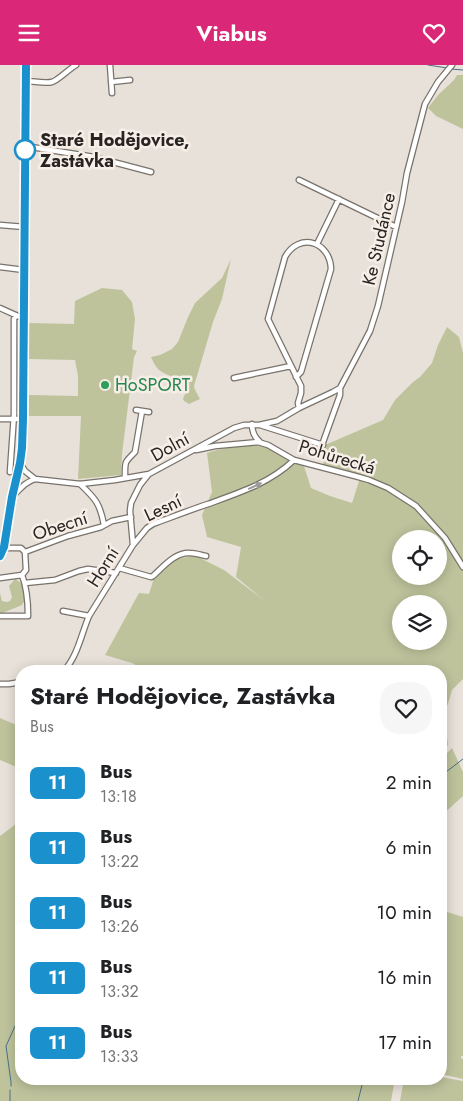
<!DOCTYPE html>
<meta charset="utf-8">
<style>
body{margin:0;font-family:Jost,sans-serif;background:#f6f6f6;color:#202124;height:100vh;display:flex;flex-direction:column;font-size:19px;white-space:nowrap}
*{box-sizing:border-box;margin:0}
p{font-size:16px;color:#757577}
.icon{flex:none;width:28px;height:28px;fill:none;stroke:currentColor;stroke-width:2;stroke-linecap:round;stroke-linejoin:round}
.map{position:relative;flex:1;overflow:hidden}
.details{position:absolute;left:15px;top:600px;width:432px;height:420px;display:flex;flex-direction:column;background:#fff;border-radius:20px;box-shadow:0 2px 12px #0003}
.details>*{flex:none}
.badge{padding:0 10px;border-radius:8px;font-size:18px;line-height:32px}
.buttons{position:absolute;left:392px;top:465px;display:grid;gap:10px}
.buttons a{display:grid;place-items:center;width:55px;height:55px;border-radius:50%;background:#fff;box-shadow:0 2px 12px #0003;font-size:25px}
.map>.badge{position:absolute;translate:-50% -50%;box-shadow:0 0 0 2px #fff}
.round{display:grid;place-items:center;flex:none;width:52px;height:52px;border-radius:20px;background:#f6f6f6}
.headline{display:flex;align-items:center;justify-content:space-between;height:85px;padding:0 15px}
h1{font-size:24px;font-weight:700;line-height:38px}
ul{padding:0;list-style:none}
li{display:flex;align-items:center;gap:15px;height:65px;padding:0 15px}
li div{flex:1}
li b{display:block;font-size:19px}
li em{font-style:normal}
li .badge{min-width:55px;font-weight:700;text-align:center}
header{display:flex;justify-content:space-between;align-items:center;height:65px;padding:0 15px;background:#db2777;color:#fff;font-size:22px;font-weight:700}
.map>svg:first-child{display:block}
.green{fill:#bec39c;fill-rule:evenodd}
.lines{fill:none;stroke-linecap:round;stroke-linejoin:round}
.stream{stroke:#467186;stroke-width:1}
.minor-casing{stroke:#78726b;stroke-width:7}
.minor{stroke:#fff;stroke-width:4.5}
.oneway{fill:#9e9c9b}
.line-casing{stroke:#fff;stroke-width:11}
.line{stroke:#1a91cc;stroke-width:8}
.stop-dot{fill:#fff;stroke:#1a91cc;stroke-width:2.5}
.leisure-dot{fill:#2e9e5b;stroke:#f6eee7;stroke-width:2}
.labels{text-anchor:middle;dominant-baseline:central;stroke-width:5;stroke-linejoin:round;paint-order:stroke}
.stop-label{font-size:18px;font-weight:bold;fill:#272421;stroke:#f6eee7;text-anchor:start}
.street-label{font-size:18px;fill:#272421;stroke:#f6eee7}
.leisure-label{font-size:18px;fill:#27864d;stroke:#f6eee7;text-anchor:start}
</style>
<header><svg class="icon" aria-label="menu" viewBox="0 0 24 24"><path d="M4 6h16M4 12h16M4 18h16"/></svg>Viabus<svg class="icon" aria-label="heart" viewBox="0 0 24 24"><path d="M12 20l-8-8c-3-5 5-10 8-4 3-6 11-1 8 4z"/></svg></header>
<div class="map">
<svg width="463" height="1036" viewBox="0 0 463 1036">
<rect width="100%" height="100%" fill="#e8e1d9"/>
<!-- green -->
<path class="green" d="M 457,10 L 463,10 L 463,64 L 436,51 L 428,43 L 438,30 L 454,15 Z
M 231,194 L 222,234 L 213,257 L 194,321 L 195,325 L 200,334 L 189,339 L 184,336 L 183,334 L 185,329 L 186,317 C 178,312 163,310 158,304 C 155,301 153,296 151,292 L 160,290 L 172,284 L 178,277 L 188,252 L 195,238 L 222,213 Z
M 102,223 L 122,225 L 132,237 L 135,254 L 132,284 L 137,286 L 134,292 L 122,389 L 121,410 L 78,414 L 81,351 L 29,351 L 29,330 L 78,331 L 78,311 L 75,295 L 29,294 L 29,258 L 74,259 L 75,236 Z
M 447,262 L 459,272 L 463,288 L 463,614 L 452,625 L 448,639 L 441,651 L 441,606 L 147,606 L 132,598 L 105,590 L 139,528 L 149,529 L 154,513 L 161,505 L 175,495 L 191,491 L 196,491 L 224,505 L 265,536 L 236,512 L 241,482 L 207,472 L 202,450 L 212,427 L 207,388 C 221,383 250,378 265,382 C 276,385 293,396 304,401 L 311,423 L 330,431 L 352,438 L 361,410 L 323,401 L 325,380 L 383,355 L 395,335 L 413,317 L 420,312 L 432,298 L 438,280 ZM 401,474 L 439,474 L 439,511 L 401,511 ZM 401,539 L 439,539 L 439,576 L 401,576 Z
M 15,514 C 25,518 28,532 22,540 L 0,549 L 0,528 L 2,536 L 7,537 L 10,536 L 12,532 L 9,521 Z
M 0,653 L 21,662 L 21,704 L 0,695 Z
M 441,671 L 447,673 L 448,679 L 443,692 L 452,683 L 463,707 L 463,731 L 441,751 Z
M 21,755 L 21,1014 L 395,1014 L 391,1036 L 0,1036 L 0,771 Z
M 441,845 L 463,852 L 463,991 L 461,991 L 461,993 L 463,994 L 463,1014 L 441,1009 Z
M 441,1012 L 463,1016 L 463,1036 L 400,1036 L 404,1014 L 441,1014 Z"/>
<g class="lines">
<!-- stream -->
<path class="stream" d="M 428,0 L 447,3
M 451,4 L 463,5
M 441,718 L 442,710 L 463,694
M 11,1021 L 11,1017 L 6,981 L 16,959 L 16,944 L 18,936 L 21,934
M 10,1036 L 10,1025
M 358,1036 L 362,1020 L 362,1014"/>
<defs>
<path id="minor" d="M 110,0 L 112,28
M 26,16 C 34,16 44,19 52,17 C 57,16 69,4 76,0
M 111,17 L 130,15
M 25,81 L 94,92 L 151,107
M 299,115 L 396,162
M 0,160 L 25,162
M 317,179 L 339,134
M 0,202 L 24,205
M 0,243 L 20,252 L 24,252
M 296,312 L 301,307 L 331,204 C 330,176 299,167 285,192 L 268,254 L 301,321 L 301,328 L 298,338 L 299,343
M 234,313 L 291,301
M 136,345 L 149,347
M 0,354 L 23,354
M 252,359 C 252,367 254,372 260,377
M 260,360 L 323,380
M 322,380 L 340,330 L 340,323
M 196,385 L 215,381 L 258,377 L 268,380 L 294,395 L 355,411 L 369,415 L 388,423 L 416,441 L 445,473 L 463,502
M 20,398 L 25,406 L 35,414 L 80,419 L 115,415 L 149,409 L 234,363 L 244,360 L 259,360 L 277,356 L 299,343 L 333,327 L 340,323 L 370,266 L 378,241 L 402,137 L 407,108 L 425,39 L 438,17 L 452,0
M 10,407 L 14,349 L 14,254 L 16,250
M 125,413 C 125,396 124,398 135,387 L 142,346
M 80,419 C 96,434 100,439 104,460
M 13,431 C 21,423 24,418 35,414
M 133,480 L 147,463 L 153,459 C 172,452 190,445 208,439 C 239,428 270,418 294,395
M 25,487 L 68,471 L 101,462 L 112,456 L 131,452
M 0,492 L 4,482 L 12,432 L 20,398 L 22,383 L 23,354 L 26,0
M 119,503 L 151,512 L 153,511 C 163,502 175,487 190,488 C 195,488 201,490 206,491
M 0,513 L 22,510 L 26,505 L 25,487 L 21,483 L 9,483 L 4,482
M 25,518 L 55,515 L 79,506 L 88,504 L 116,508
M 63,546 L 89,551
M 0,551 L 28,551 C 28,536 27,523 22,510
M 64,606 C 78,590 81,570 89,551 L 133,480 L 130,446 L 131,438 L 140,420 L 148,410
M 0,619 L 9,619 L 21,617"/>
</defs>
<!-- minor casing -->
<use href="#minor" class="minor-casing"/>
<!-- minor -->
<use href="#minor" class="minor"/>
</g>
<!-- one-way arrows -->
<defs><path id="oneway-solid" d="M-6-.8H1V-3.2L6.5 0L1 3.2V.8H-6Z" transform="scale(1.25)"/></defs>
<use class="oneway" href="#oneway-solid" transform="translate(255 421) rotate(-25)"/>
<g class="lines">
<defs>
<path id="line" d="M 0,491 L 4,482 L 12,432 L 20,398 L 22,383 L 23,354 L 26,0"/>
</defs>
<!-- line casing -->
<use href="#line" class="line-casing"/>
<!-- line -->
<use href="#line" class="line"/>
</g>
<!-- markers -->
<circle class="stop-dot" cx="25" cy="85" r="10"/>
<circle class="leisure-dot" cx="105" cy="320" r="5"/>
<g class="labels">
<!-- stop labels -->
<g class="stop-label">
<text x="40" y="75">Staré Hodějovice,<tspan x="40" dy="21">Zastávka</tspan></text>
</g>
<!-- street labels -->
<g class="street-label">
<text transform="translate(379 174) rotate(-77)">Ke Studánce</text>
<text transform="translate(170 382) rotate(-29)">Dolní</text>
<text transform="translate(337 392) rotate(17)">Pohůrecká</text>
<text transform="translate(163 443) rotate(-25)">Lesní</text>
<text transform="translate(60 461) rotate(-18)">Obecní</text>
<text transform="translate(103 502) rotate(-58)">Horní</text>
</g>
<!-- leisure labels -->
<g class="leisure-label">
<text x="115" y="320">HoSPORT</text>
</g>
</g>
</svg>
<div class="buttons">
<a><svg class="icon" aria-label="locate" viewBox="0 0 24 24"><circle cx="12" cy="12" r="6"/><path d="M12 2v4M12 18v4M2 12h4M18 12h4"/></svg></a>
<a><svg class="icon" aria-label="layers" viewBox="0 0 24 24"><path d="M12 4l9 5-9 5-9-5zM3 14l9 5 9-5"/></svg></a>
</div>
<section class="details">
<div class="headline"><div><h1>Staré Hodějovice, Zastávka</h1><p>Bus</p></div><a class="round"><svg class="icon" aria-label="heart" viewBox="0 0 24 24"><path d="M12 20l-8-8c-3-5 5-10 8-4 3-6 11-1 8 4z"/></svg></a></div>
<ul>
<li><span class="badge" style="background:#1a91cc;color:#fff">11</span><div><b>Bus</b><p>13:18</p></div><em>2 min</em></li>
<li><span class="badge" style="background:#1a91cc;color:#fff">11</span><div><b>Bus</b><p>13:22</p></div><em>6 min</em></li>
<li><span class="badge" style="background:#1a91cc;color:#fff">11</span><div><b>Bus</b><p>13:26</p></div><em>10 min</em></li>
<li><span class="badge" style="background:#1a91cc;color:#fff">11</span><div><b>Bus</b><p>13:32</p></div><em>16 min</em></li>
<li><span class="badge" style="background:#1a91cc;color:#fff">11</span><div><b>Bus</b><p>13:33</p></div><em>17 min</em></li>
</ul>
</section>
</div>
